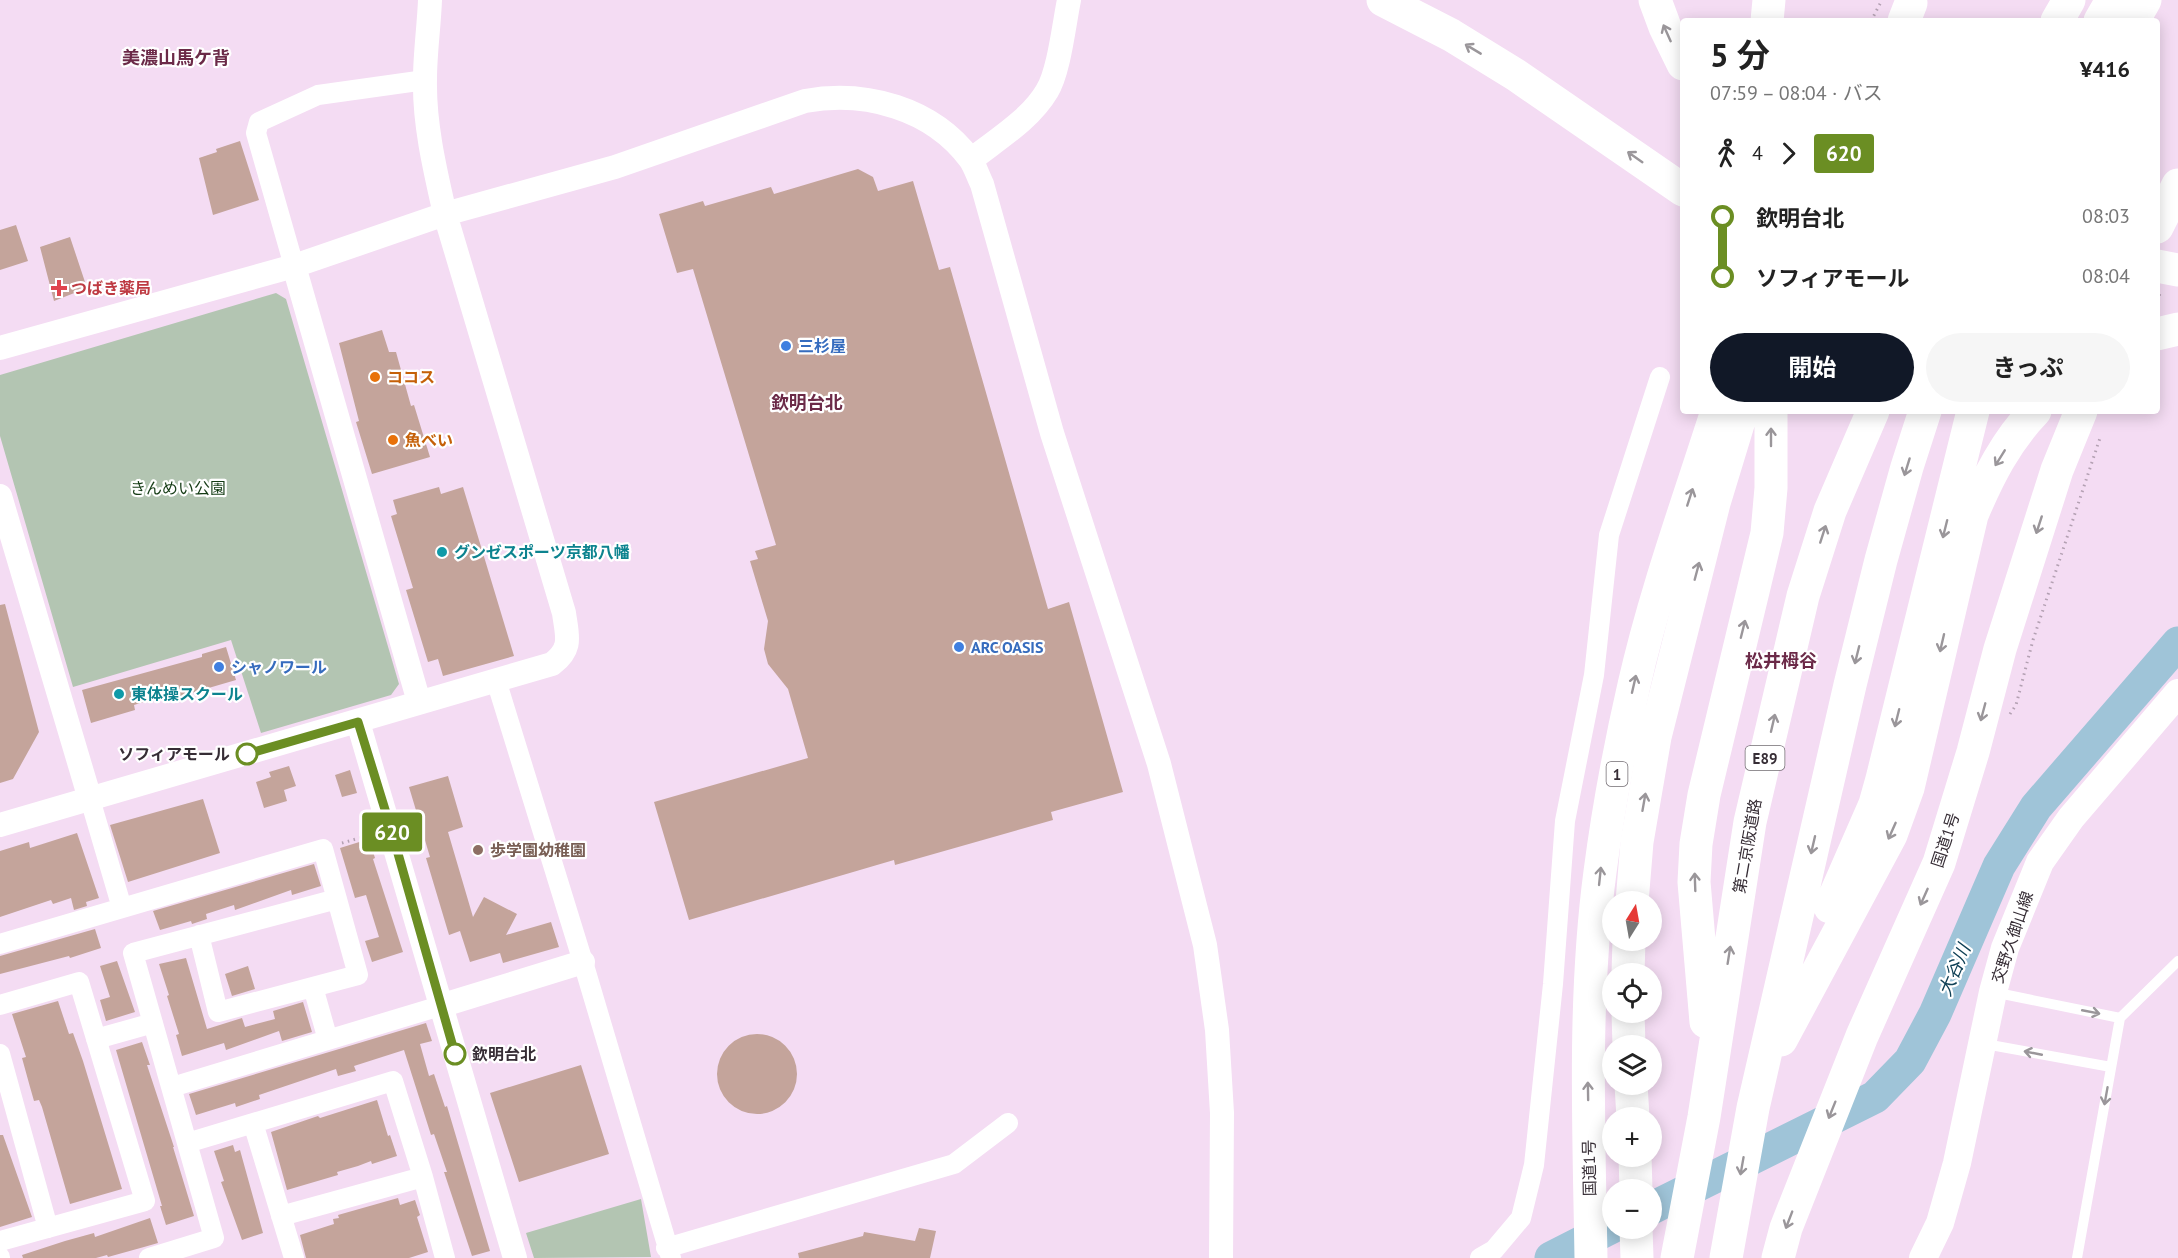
<!DOCTYPE html>
<html lang="ja">
<meta charset="utf-8">
<style>
body{margin:0;font-family:"PT Sans","Noto Sans JP",sans-serif;background:#f6f6f6;color:#222;height:100vh;display:flex;flex-direction:column;font-size:22px;white-space:nowrap}
*{box-sizing:border-box;margin:0}
p{font-size:20px;color:#767676}
.icon{flex:none;width:33px;height:33px;fill:none;stroke:currentColor;stroke-width:2;stroke-linecap:round;stroke-linejoin:round}
.map{position:relative;flex:1;overflow:hidden}
.side{position:absolute;left:1680px;top:18px;width:480px;height:396px;display:flex;flex-direction:column;background:#fff;border-radius:6px;box-shadow:0 3px 15px #0003}
.side>*{flex:none}
.badge{padding:0 12px;border-radius:4px;font-size:21px;line-height:39px}
.needle{width:39px;rotate:11deg}
.buttons{position:absolute;left:1602px;top:891px;display:grid;gap:12px}
.buttons a{display:grid;place-items:center;width:60px;height:60px;border-radius:50%;background:#fff;box-shadow:0 3px 15px #0003;font-size:30px}
.map>.badge{position:absolute;translate:-50% -50%;box-shadow:0 0 0 3px #fff}
.legs{display:flex;align-items:center;gap:9px;height:66px;padding:0 30px;font-size:20px}
.legs p{margin-inline-start:auto}
.headline{display:flex;align-items:center;justify-content:space-between;height:102px;padding:0 30px}
h1{font-size:33px;font-weight:700;line-height:45px}
.cta{display:flex;gap:12px;margin-top:auto;padding:12px 30px}
.cta a{flex:1;height:69px;border-radius:36px;background:#111827;color:#fff;font-size:24px;font-weight:700;line-height:69px;text-align:center}
.cta a+a{background:#f6f6f6;color:#222}
ul{padding:0 30px;list-style:none}
li{display:flex;align-items:center;gap:21px;height:60px;font-size:22px}
li i{display:grid;place-items:center;width:9px;height:100%;margin:0 8px;background:currentColor}
li i::after{content:'';width:15px;height:15px;margin:-8px;border:4px solid;border-radius:50%;background:#fff}
li p{margin-inline-start:auto}
li:first-child i{background:linear-gradient(#0000 50%,currentColor 0)}
li:last-child i{background:linear-gradient(currentColor 50%,#0000 0)}
.map>svg:first-child{display:block}
.green{fill:#b3c5b2}
.lines{fill:none;stroke-linecap:round;stroke-linejoin:round}
.river{stroke:#9fc4d8;stroke-width:33}
.building{fill:#c4a49b}
.path{stroke:#b3a0b2;stroke-width:3;stroke-dasharray:1.5 4.5;stroke-linecap:butt}
.service{stroke:#fff;stroke-width:10}
.minor{stroke:#fff;stroke-width:20}
.tertiary{stroke:#fff;stroke-width:24}
.secondary{stroke:#fff;stroke-width:28}
.trunk{stroke:#fff;stroke-width:33}
.motorway{stroke:#fff;stroke-width:33}
.oneway{stroke:#9a969a}
.line-1-casing{stroke:#fff;stroke-width:14}
.line-1{stroke:#6b8e23;stroke-width:9}
.health-dot{fill:#e0444e;stroke:#fff;stroke-width:2}
.shop-dot{fill:#3f7fe0;stroke:#fff;stroke-width:2}
.food-dot{fill:#e8710a;stroke:#fff;stroke-width:2}
.culture-dot{fill:#0f9aa8;stroke:#fff;stroke-width:2}
.stop-1-dot{fill:#fff;stroke:#6b8e23;stroke-width:3}
.education-dot{fill:#8d6e63;stroke:#fff;stroke-width:2}
.labels{text-anchor:middle;dominant-baseline:central;stroke-width:4.5;stroke-linejoin:round;paint-order:stroke}
.shield{fill:#fff;stroke:#726c72;stroke-width:1.5}
.shield-label{font-size:15px;font-weight:bold;fill:#362d35}
.health-label{font-size:16px;font-weight:bold;fill:#be3a42;stroke:#fff;text-anchor:start}
.shop-label{font-size:16px;font-weight:bold;fill:#366cbe;stroke:#fff;text-anchor:start}
.food-label{font-size:16px;font-weight:bold;fill:#c56008;stroke:#fff;text-anchor:start}
.park-label{font-size:16px;fill:#143b14;stroke:#fff}
.culture-label{font-size:16px;font-weight:bold;fill:#0d838f;stroke:#fff;text-anchor:start}
.stop-label{font-size:16px;font-weight:bold;fill:#362d35;stroke:#fff;text-anchor:end}
.street-label{font-size:16px;fill:#362d35;stroke:#fff}
.education-label{font-size:16px;font-weight:bold;fill:#785e54;stroke:#fff;text-anchor:start}
.neighbourhood-label{font-size:18px;font-weight:bold;fill:#6b2a48;stroke:#fff}
.water-label{font-size:18px;font-style:italic;fill:#104156;stroke:#fff}
</style>
<div class="map">
<svg width="2178" height="1258" viewBox="0 0 2178 1258">
<rect width="100%" height="100%" fill="#f4dcf3"/>
<!-- green -->
<path class="green" d="M 276,293 L 286,299 L 399,684 L 391,695 L 261,733 L 231,640 L 73,687 L 0,436 L 0,375 Z
M 641,1199 L 651,1257 L 534,1258 L 526,1233 Z"/>
<g class="lines">
<!-- river -->
<path class="river" d="M 1652,1208 L 1875,1097 L 1910,1061 L 1935,1014 L 1999,866 L 2036,807 L 2178,643
M 1551,1258 L 1612,1227"/>
</g>
<!-- building -->
<path class="building" d="M 240,141 L 259,200 L 213,215 L 199,158 L 217,152 L 216,149 Z
M 858,169 L 873,177 L 878,191 L 913,181 L 939,270 L 950,267 L 1048,609 L 1069,602 L 1123,792 L 1051,812 L 1053,820 L 895,865 L 894,860 L 689,920 L 654,802 L 808,758 L 788,689 L 768,664 L 764,649 L 768,621 L 750,561 L 758,559 L 755,551 L 776,545 L 693,269 L 677,273 L 659,214 L 703,201 L 705,206 L 771,187 L 774,194 Z
M 16,225 L 28,261 L 0,270 L 0,230 Z
M 70,237 L 87,288 L 54,301 L 40,247 Z
M 382,330 L 389,352 L 396,352 L 411,406 L 414,405 L 430,457 L 372,474 L 356,422 L 359,421 L 339,343 Z
M 439,487 L 441,494 L 463,487 L 514,656 L 443,676 L 438,659 L 428,662 L 406,590 L 413,588 L 391,516 L 397,514 L 393,500 Z
M 5,604 L 39,732 L 13,779 L 0,783 L 0,605 Z
M 226,647 L 236,680 L 164,701 L 162,696 L 134,705 L 135,710 L 91,723 L 82,690 L 202,657 L 202,654 Z
M 289,766 L 296,786 L 284,790 L 287,801 L 264,808 L 256,782 L 271,777 L 269,772 Z
M 350,770 L 357,793 L 342,797 L 335,775 Z
M 448,776 L 463,827 L 448,832 L 473,917 L 484,897 L 517,914 L 506,935 L 551,922 L 559,947 L 503,963 L 500,953 L 470,962 L 460,931 L 449,935 L 426,858 L 430,857 L 409,787 Z
M 203,799 L 220,853 L 128,882 L 110,825 Z
M 77,833 L 99,898 L 86,902 L 87,906 L 74,910 L 71,898 L 53,904 L 51,900 L 0,917 L 0,851 L 29,842 L 30,848 Z
M 369,839 L 375,858 L 373,859 L 403,952 L 372,962 L 365,941 L 379,937 L 366,895 L 355,898 L 340,848 Z
M 314,864 L 321,886 L 292,895 L 291,890 L 235,910 L 234,905 L 206,914 L 207,919 L 192,924 L 191,921 L 160,930 L 153,911 Z
M 95,929 L 101,948 L 70,958 L 69,956 L 0,974 L 0,956 Z
M 186,958 L 207,1029 L 242,1018 L 245,1027 L 275,1019 L 273,1011 L 303,1002 L 312,1032 L 282,1041 L 279,1031 L 226,1050 L 224,1043 L 182,1056 L 176,1035 L 179,1034 L 167,996 L 169,995 L 159,964 Z
M 117,961 L 135,1012 L 106,1021 L 100,1000 L 110,997 L 100,966 Z
M 248,966 L 255,989 L 232,996 L 225,974 Z
M 58,1001 L 69,1034 L 73,1033 L 83,1061 L 122,1189 L 70,1204 L 42,1107 L 39,1100 L 34,1101 L 30,1087 L 22,1058 L 26,1057 L 12,1014 Z
M 426,1023 L 432,1041 L 420,1044 L 429,1076 L 434,1074 L 445,1107 L 447,1106 L 490,1251 L 472,1256 L 444,1172 L 447,1172 L 434,1134 L 431,1135 L 404,1050 L 354,1066 L 356,1071 L 338,1076 L 336,1069 L 259,1095 L 260,1099 L 236,1107 L 235,1103 L 196,1115 L 189,1094 Z
M717 1074a40 40 0 1 1 80 0a40 40 0 1 1-80 0Z
M 142,1042 L 150,1065 L 147,1065 L 174,1147 L 173,1147 L 194,1216 L 166,1225 L 160,1206 L 162,1206 L 116,1050 Z
M 581,1065 L 609,1154 L 519,1182 L 490,1093 Z
M 377,1100 L 388,1136 L 390,1135 L 397,1156 L 372,1164 L 371,1161 L 358,1166 L 337,1172 L 338,1175 L 287,1190 L 271,1132 L 318,1116 L 320,1118 Z
M 0,1135 L 3,1135 L 32,1217 L 0,1227 Z
M 233,1145 L 235,1152 L 240,1150 L 263,1233 L 242,1240 L 221,1182 L 224,1181 L 214,1151 Z
M 398,1198 L 400,1205 L 415,1200 L 420,1215 L 417,1217 L 428,1252 L 409,1258 L 306,1258 L 300,1235 L 334,1224 L 333,1219 L 339,1218 L 338,1215 Z
M 150,1218 L 158,1243 L 144,1247 L 108,1257 L 107,1255 L 96,1258 L 23,1258 L 22,1255 L 65,1241 L 94,1233 L 95,1237 Z
M 919,1228 L 936,1231 L 930,1258 L 799,1258 L 798,1253 L 863,1236 L 864,1232 L 915,1241 Z"/>
<g class="lines">
<!-- path -->
<path class="path" d="M 1871,21 L 1882,0
M 2157,301 L 2161,291
M 2010,714 L 2016,705 L 2033,640 L 2101,435
M 342,843 L 370,835"/>
<!-- service -->
<path class="service" d="M 1993,992 L 2120,1018
M 1985,1044 L 2111,1067
M 2077,1258 L 2120,1018 L 2178,961"/>
<!-- minor -->
<path class="minor" d="M 294,266 L 256,133 L 259,122 L 318,95 L 425,80
M 496,680 L 583,962 L 671,1258
M 90,799 L 122,908
M 0,944 L 323,849 L 358,975 L 218,1012 L 199,935
M 313,987 L 328,1040
M 0,1005 L 79,982 L 145,1201 L 0,1241
M 96,1039 L 153,1023
M 0,1054 L 48,1228
M 172,1087 L 440,1006
M 253,1123 L 294,1258
M 187,1143 L 393,1081 L 423,1177 L 445,1258
M 281,1216 L 423,1177
M 666,1248 L 954,1164 L 1008,1123
M 0,1257 L 0,1258
M 149,1258 L 214,1238 L 133,953 L 337,899
M 1480,1258 L 1494,1250 L 1521,1218 L 1534,1165 L 1553,984 L 1565,821 L 1594,675 L 1609,535 L 1660,377"/>
<!-- tertiary -->
<path class="tertiary" d="M 971,160 C 996,140 1030,120 1047,91 C 1059,72 1064,24 1069,0
M 294,266 L 419,702
M 0,348 L 294,266 L 445,214 L 615,167 L 805,101 C 865,90 932,108 970,159 C 975,166 978,176 982,184 L 1052,433 L 1159,764 L 1205,945 L 1217,1030 L 1222,1113 L 1221,1258
M 0,496 L 90,799
M 358,722 L 515,1258
M 0,825 L 552,664 C 573,648 567,636 564,613 L 445,214 C 435,170 424,124 425,79 C 425,53 429,26 430,0
M 440,1006 L 583,962"/>
<!-- secondary -->
<path class="secondary" d="M 1923,1258 L 1940,1223 L 1957,1163 L 1993,992 L 2005,948 L 2040,862 L 2071,818 L 2178,693"/>
<!-- trunk -->
<path class="trunk" d="M 2157,227 L 2178,185
M 1591,1258 C 1589,1130 1583,1000 1600,872 C 1608,810 1620,746 1634,685 C 1655,592 1688,502 1717,411
M 1778,1258 L 1786,1228 L 1862,1036 L 1939,863 L 1973,752 L 2000,649 L 2057,470 L 2081,411"/>
<!-- motorway -->
<path class="motorway" d="M 1383,0 L 1451,35 L 1516,75 L 1683,190
M 1655,0 L 1665,27 L 1683,64
M 1767,21 L 1769,0
M 1904,21 L 1911,3
M 2057,21 L 2069,0
M 2100,21 L 2112,0
M 2133,21 L 2145,0
M 2157,266 L 2178,270
M 2157,334 L 2178,329
M 1632,902 L 1637,842 L 1655,737 L 1714,503 L 1742,411
M 1830,907 L 1875,804 L 1882,779 L 1973,411
M 1628,974 L 1629,940
M 1628,1012 L 1629,1046
M 1706,1022 L 1694,882 L 1696,844 L 1704,795 L 1767,533 L 1771,488 L 1771,411
M 1781,1040 L 1891,835 L 1908,788 L 1972,515 C 1988,477 2006,441 2035,411
M 1631,1084 L 1633,1118
M 1635,1156 L 1636,1190
M 1636,1228 L 1637,1258
M 1677,1258 L 1704,1117 L 1750,822 L 1803,596 L 1830,511 L 1873,411
M 1726,1258 L 1753,1108 L 1850,685 L 1881,560 L 1907,467 L 1925,411"/>
</g>
<!-- one-way arrows -->
<defs><path id="oneway-shaft" d="M-6 0H5M1.5-3L5.5 0L1.5 3" fill="none" stroke-width="1.6" stroke-linecap="round" stroke-linejoin="round" transform="scale(1.5)"/></defs>
<g class="oneway">
<use href="#oneway-shaft" transform="translate(1667 33) rotate(-114)"/>
<use href="#oneway-shaft" transform="translate(1473 49) rotate(-149)"/>
<use href="#oneway-shaft" transform="translate(1635 157) rotate(-145)"/>
<use href="#oneway-shaft" transform="translate(1771 437) rotate(-90)"/>
<use href="#oneway-shaft" transform="translate(2000 458) rotate(122)"/>
<use href="#oneway-shaft" transform="translate(1907 467) rotate(107)"/>
<use href="#oneway-shaft" transform="translate(1690 497) rotate(-72)"/>
<use href="#oneway-shaft" transform="translate(2039 525) rotate(108)"/>
<use href="#oneway-shaft" transform="translate(1945 529) rotate(104)"/>
<use href="#oneway-shaft" transform="translate(1823 534) rotate(-72)"/>
<use href="#oneway-shaft" transform="translate(1697 571) rotate(-75)"/>
<use href="#oneway-shaft" transform="translate(1743 629) rotate(-76)"/>
<use href="#oneway-shaft" transform="translate(1942 643) rotate(103)"/>
<use href="#oneway-shaft" transform="translate(1857 655) rotate(104)"/>
<use href="#oneway-shaft" transform="translate(1634 684) rotate(-77)"/>
<use href="#oneway-shaft" transform="translate(1983 712) rotate(105)"/>
<use href="#oneway-shaft" transform="translate(1897 718) rotate(104)"/>
<use href="#oneway-shaft" transform="translate(1773 723) rotate(-77)"/>
<use href="#oneway-shaft" transform="translate(1644 802) rotate(-80)"/>
<use href="#oneway-shaft" transform="translate(1892 831) rotate(114)"/>
<use href="#oneway-shaft" transform="translate(1813 845) rotate(103)"/>
<use href="#oneway-shaft" transform="translate(1600 876) rotate(-84)"/>
<use href="#oneway-shaft" transform="translate(1695 882) rotate(-92)"/>
<use href="#oneway-shaft" transform="translate(1924 897) rotate(114)"/>
<use href="#oneway-shaft" transform="translate(1729 955) rotate(-81)"/>
<use href="#oneway-shaft" transform="translate(2091 1012) rotate(11)"/>
<use href="#oneway-shaft" transform="translate(2033 1053) rotate(-169)"/>
<use href="#oneway-shaft" transform="translate(1588 1091) rotate(-91)"/>
<use href="#oneway-shaft" transform="translate(2106 1096) rotate(100)"/>
<use href="#oneway-shaft" transform="translate(1832 1110) rotate(112)"/>
<use href="#oneway-shaft" transform="translate(1742 1166) rotate(100)"/>
<use href="#oneway-shaft" transform="translate(1789 1220) rotate(111)"/>
</g>
<g class="lines">
<defs>
<path id="line-1" d="M 247,754 L 358,722 L 391,829 L 455,1054"/>
</defs>
<!-- line-1 casing -->
<use href="#line-1" class="line-1-casing"/>
<!-- line-1 -->
<use href="#line-1" class="line-1"/>
</g>
<!-- markers -->
<path class="health-dot" d="M56 279h6v6h6v6h-6v6h-6v-6h-6v-6h6z"/>
<g class="shop-dot">
<circle cx="786" cy="346" r="6"/>
<circle cx="959" cy="647" r="6"/>
<circle cx="219" cy="667" r="6"/>
</g>
<g class="food-dot">
<circle cx="375" cy="377" r="6"/>
<circle cx="393" cy="440" r="6"/>
</g>
<g class="culture-dot">
<circle cx="442" cy="552" r="6"/>
<circle cx="119" cy="694" r="6"/>
</g>
<g class="stop-1-dot">
<circle cx="247" cy="754" r="10"/>
<circle cx="455" cy="1054" r="10"/>
</g>
<circle class="education-dot" cx="478" cy="850" r="6"/>
<g class="labels">
<!-- shield labels -->
<g class="shield">
<rect x="1745.5" y="746" width="39" height="24" rx="4.5"/>
<rect x="1606.5" y="762" width="21" height="24" rx="4.5"/>
</g>
<g class="shield-label">
<text x="1765" y="758">E89</text>
<text x="1617" y="774">1</text>
</g>
<!-- health labels -->
<g class="health-label">
<text x="71" y="288">つばき薬局</text>
</g>
<!-- shop labels -->
<g class="shop-label">
<text x="798" y="346">三杉屋</text>
<text x="971" y="647">ARC OASIS</text>
<text x="231" y="667">シャノワール</text>
</g>
<!-- food labels -->
<g class="food-label">
<text x="387" y="377">ココス</text>
<text x="405" y="440">魚べい</text>
</g>
<!-- park labels -->
<g class="park-label">
<text x="178" y="488">きんめい公園</text>
</g>
<!-- culture labels -->
<g class="culture-label">
<text x="454" y="552">グンゼスポーツ京都八幡</text>
<text x="131" y="694">東体操スクール</text>
</g>
<!-- stop labels -->
<g class="stop-label">
<text x="230" y="754">ソフィアモール</text>
<text x="472" y="1054" text-anchor="start">欽明台北</text>
</g>
<!-- street labels -->
<g class="street-label">
<text transform="translate(1945 840) rotate(-72)">国道1号</text>
<text transform="translate(1747 846) rotate(-80)">第二京阪道路</text>
<text transform="translate(2012 937) rotate(-71)">交野久御山線</text>
<text transform="translate(1589 1168) rotate(-91)">国道1号</text>
</g>
<!-- education labels -->
<g class="education-label">
<text x="490" y="850">歩学園幼稚園</text>
</g>
<!-- neighbourhood labels -->
<g class="neighbourhood-label">
<text x="176" y="57">美濃山馬ケ背</text>
<text x="807" y="402">欽明台北</text>
<text x="1781" y="660">松井栂谷</text>
</g>
<!-- water labels -->
<g class="water-label">
<text transform="translate(1954 970) rotate(-67)">大谷川</text>
</g>
</g>
</svg>
<div class="buttons">
<a><svg class="needle" viewBox="-14 -14 28 28"><path d="M0-13l5 13h-10z" fill="#e53935"/><path d="M0 13l5-13h-10z" fill="#767676"/></svg></a>
<a><svg class="icon" aria-label="locate" viewBox="0 0 24 24"><circle cx="12" cy="12" r="6"/><path d="M12 2v4M12 18v4M2 12h4M18 12h4"/></svg></a>
<a><svg class="icon" aria-label="layers" viewBox="0 0 24 24"><path d="M12 4l9 5-9 5-9-5zM3 14l9 5 9-5"/></svg></a>
<a>+</a>
<a>−</a>
</div>
<b class="badge" style="left:392px;top:832px;background:#6b8e23;color:#fff">620</b>
<section class="side">
<div class="headline"><div><h1>5 分</h1><p>07:59 – 08:04 · バス</p></div><b>¥416</b></div>
<div class="legs"><svg class="icon" aria-label="walk" viewBox="0 0 24 24"><circle cx="13" cy="4" r="2"/><path d="M13 8l-2 6 4 7M11 14l-3 7M7 12l3-4h3l4 4"/></svg>4<svg class="icon" aria-label="forward" viewBox="0 0 24 24"><path d="M9 5l7 7-7 7"/></svg><b class="badge" style="background:#6b8e23;color:#fff">620</b></div>
<ul>
<li><i style="color:#6b8e23"></i><b>欽明台北</b><p>08:03</p></li>
<li><i style="color:#6b8e23"></i><b>ソフィアモール</b><p>08:04</p></li>
</ul>
<div class="cta"><a>開始</a><a>きっぷ</a></div>
</section>
</div>
